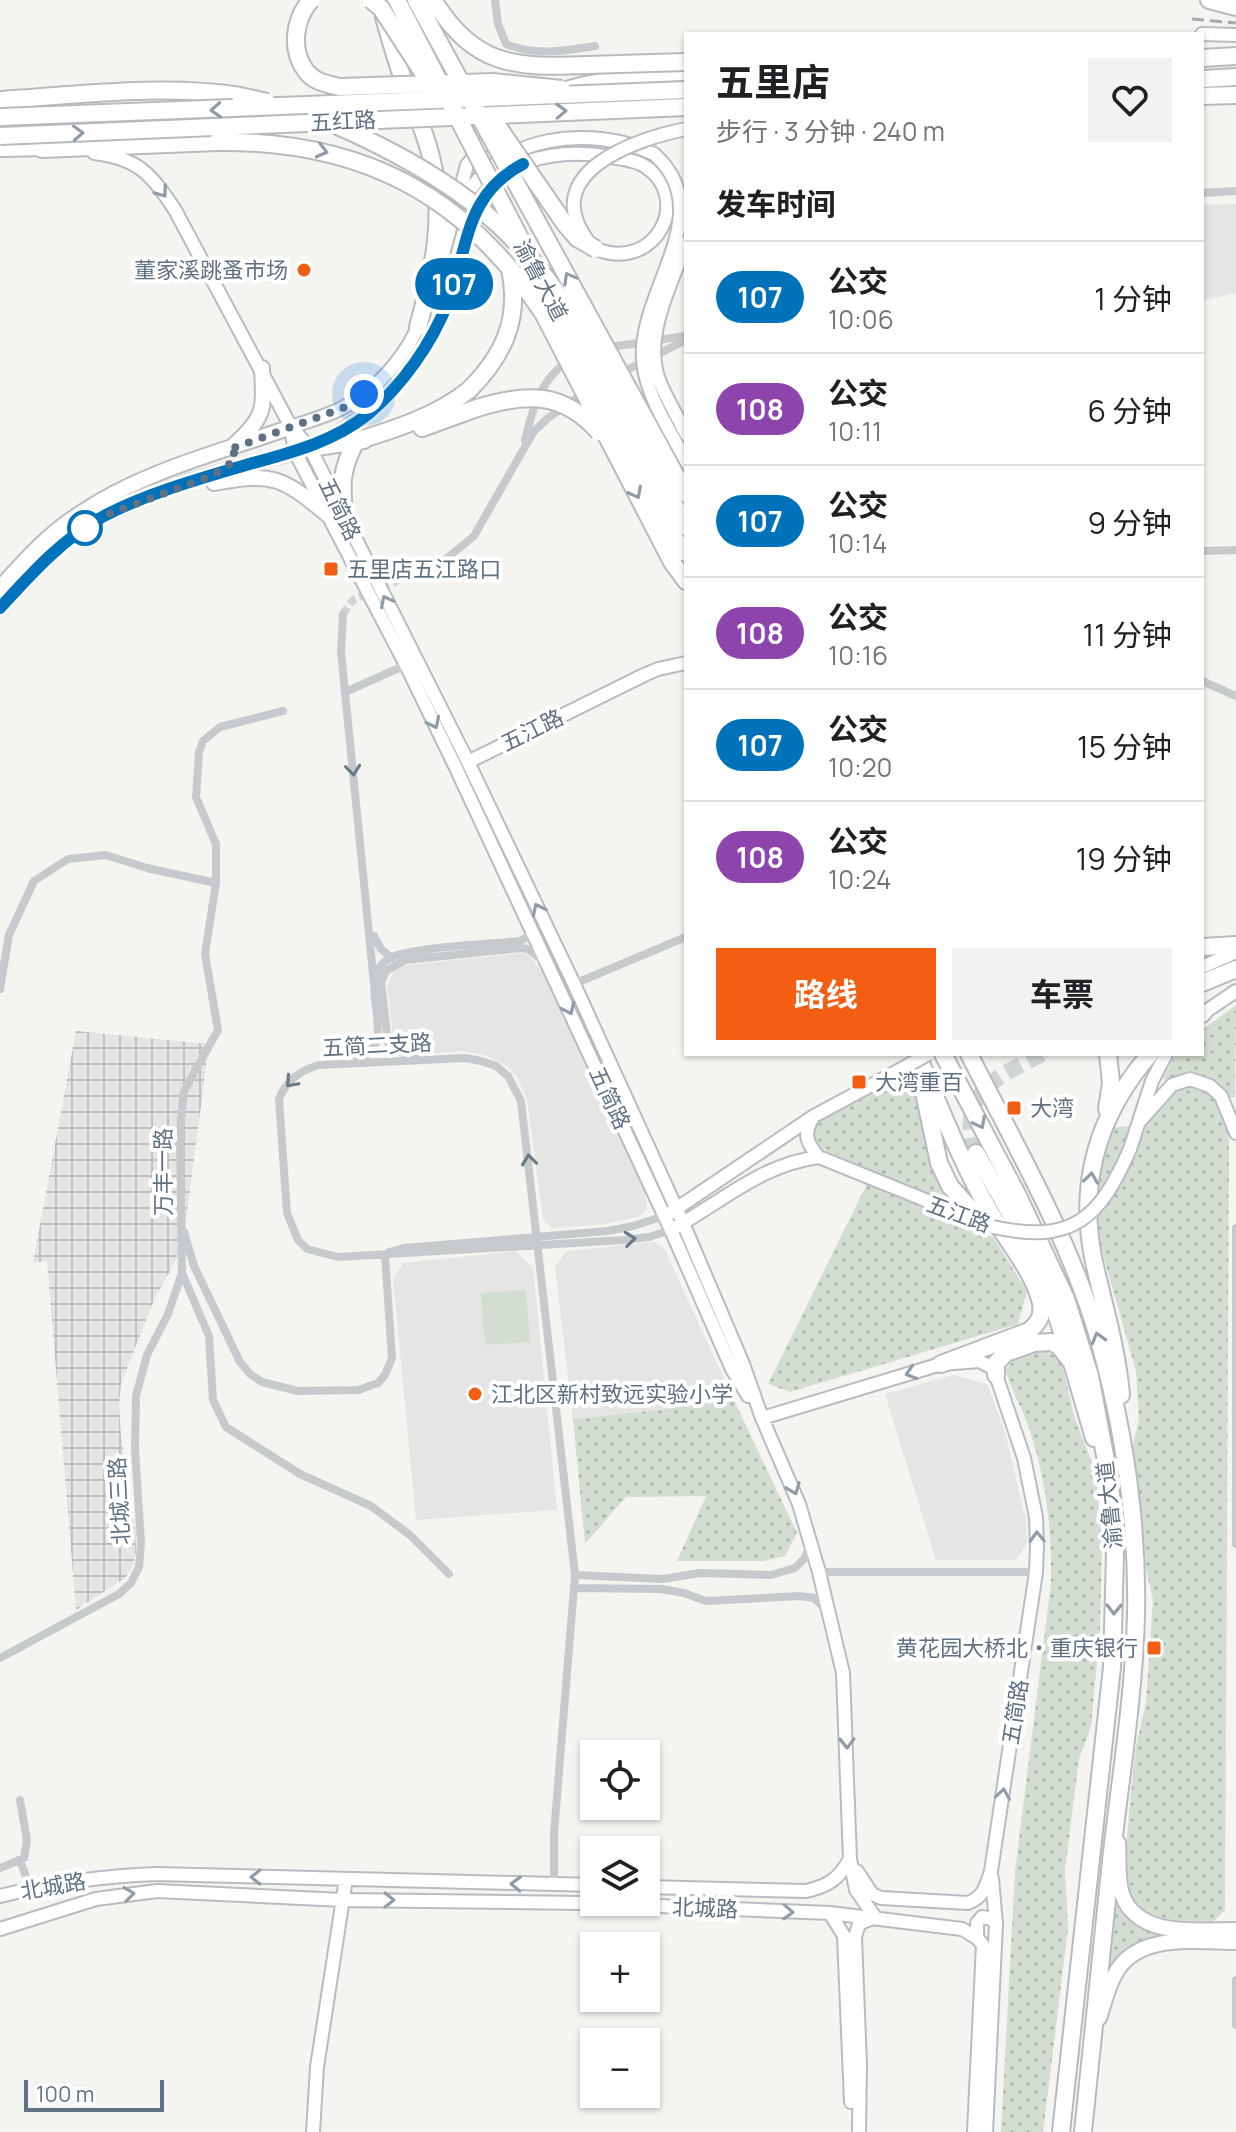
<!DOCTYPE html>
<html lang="zh">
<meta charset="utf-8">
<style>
body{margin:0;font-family:Manrope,"Noto Sans SC",sans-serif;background:#f2f2f2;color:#202124;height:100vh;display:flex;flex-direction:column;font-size:30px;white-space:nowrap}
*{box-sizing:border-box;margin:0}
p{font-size:26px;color:#757577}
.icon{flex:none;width:44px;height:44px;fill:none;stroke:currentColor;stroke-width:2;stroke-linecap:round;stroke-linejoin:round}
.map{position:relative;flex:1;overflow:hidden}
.drawer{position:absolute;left:684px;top:32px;width:520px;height:1024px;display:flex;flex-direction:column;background:#fff;border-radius:0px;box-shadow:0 2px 6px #0004}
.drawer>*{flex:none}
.badge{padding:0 16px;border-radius:26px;font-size:28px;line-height:52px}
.fabs{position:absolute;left:580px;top:1740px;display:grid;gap:16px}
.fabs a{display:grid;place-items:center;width:80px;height:80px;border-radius:0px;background:#fff;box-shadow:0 2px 6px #0004;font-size:40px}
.scale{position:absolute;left:24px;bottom:20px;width:140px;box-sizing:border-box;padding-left:8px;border:4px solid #617184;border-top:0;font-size:22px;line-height:28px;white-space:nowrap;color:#617184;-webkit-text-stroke:6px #fff;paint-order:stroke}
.you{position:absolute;width:40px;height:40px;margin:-20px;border:6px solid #fff;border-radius:50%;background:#1a73e8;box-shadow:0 0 0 12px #1a73e833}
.map>.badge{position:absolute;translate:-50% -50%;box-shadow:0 0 0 4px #fff}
h2{padding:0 32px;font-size:30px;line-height:72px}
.round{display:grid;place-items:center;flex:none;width:84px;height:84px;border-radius:0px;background:#f2f2f2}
.overview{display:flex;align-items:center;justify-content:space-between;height:136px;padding:0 32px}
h1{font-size:38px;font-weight:700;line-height:60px}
.button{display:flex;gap:16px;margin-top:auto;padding:16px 32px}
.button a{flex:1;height:92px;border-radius:0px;background:#f35e12;color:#fff;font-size:32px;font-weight:700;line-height:92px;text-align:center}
.button a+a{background:#f2f2f2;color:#202124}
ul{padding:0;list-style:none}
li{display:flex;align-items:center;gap:24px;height:112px;padding:0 32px;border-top:2px solid #e0e0e0}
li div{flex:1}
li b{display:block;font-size:30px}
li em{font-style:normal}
li .badge{min-width:88px;font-weight:700;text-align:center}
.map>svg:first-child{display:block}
.built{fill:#e5e6e4}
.industrial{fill:url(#industrial-grid)}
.grass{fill:url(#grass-dots)}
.garden{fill:#d4ddd1}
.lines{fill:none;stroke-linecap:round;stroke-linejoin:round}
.street-tunnel{stroke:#cfd4d5;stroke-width:8;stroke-dasharray:8 4;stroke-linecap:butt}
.highway-tunnel{stroke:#cfd4d5;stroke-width:16;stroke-dasharray:16 8;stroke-linecap:butt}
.secondary-casing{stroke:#b8bcc1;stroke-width:16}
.primary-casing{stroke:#b9bcc0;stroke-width:18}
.highway-casing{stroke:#b8bbbe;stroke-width:20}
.street{stroke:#c7cacd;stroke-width:8}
.secondary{stroke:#fff;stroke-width:12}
.primary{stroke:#fff;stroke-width:14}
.highway{stroke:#fff;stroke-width:16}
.rail{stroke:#a4a9b0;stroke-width:3;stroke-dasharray:12 6;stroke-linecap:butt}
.secondary-bridge-casing{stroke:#b8bcc1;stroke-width:16;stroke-linecap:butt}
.highway-bridge-casing{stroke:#b8bbbe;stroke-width:20;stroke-linecap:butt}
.secondary-bridge{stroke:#fff;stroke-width:12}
.highway-bridge{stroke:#fff;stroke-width:16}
.oneway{stroke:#909ca9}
.oneway2{stroke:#6b7a8b}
.line-casing{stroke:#fff;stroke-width:18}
.line{stroke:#0072bc;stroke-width:12}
.walk{stroke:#617184;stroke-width:8;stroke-dasharray:0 14.4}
.poi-dot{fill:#f35e12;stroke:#fff;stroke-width:3}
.stop-dot{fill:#fff;stroke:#0072bc;stroke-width:4}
.labels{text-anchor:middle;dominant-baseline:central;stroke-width:8;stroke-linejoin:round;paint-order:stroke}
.street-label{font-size:22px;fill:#617184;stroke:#fff}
.poi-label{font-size:22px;fill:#617184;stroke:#fff;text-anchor:start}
</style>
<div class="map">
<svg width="1236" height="2132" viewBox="0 0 1236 2132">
<defs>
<pattern id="industrial-grid" width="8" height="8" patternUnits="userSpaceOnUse" patternTransform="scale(2)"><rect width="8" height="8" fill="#e5e6e4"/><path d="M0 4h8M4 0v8" fill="none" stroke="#bdbfbe"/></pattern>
<pattern id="grass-dots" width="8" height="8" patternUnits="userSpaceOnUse" patternTransform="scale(2)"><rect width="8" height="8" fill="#d4ddd1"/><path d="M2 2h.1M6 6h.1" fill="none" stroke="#afb8af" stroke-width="1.8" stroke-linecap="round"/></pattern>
</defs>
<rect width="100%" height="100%" fill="#f4f5f0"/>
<!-- built -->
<path class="built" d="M 1236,204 L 1236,293 L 1202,301 L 1202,205 Z
M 521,953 L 528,954 L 542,971 L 644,1186 L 647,1208 L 641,1216 L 606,1224 L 552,1228 L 543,1219 L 527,1100 L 517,1077 L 508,1067 L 485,1055 L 463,1051 L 431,1054 L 401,1045 L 393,1037 L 387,986 L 392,974 L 397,969 L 405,965 Z
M 654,1242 L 664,1248 L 731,1394 L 668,1409 L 573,1419 L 555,1267 L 566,1251 Z
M 516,1251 L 533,1268 L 557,1510 L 416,1520 L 393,1279 L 403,1263 Z
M 953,1375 L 987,1384 L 1004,1428 L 1026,1521 L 1027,1544 L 1016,1560 L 936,1560 L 885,1394 Z"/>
<!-- industrial -->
<path class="industrial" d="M 76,1031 L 209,1044 L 185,1228 L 176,1260 L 154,1300 L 121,1384 L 119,1405 L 121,1437 L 135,1523 L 136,1552 L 132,1568 L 125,1578 L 76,1610 L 47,1261 L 33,1263 Z"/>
<!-- grass -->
<path class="grass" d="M 1236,1005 L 1235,1097 L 1229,1097 C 1210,1080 1193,1067 1168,1082 L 1163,1078 L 1176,1054 L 1202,1054 L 1202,1030 Z
M 913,1072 L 934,1166 L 953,1200 L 951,1205 L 825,1150 L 815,1141 L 815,1129 L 820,1121 Z
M 1187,1083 C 1222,1094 1225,1108 1229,1143 L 1225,1910 L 1211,1924 L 1166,1922 L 1151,1917 L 1131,1900 L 1126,1885 L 1125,1857 L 1135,1751 L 1146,1702 L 1153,1600 L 1143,1556 L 1141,1511 L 1133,1445 L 1139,1419 L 1136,1371 L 1100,1244 L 1095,1178 L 1111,1128 L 1146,1124 L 1164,1100 Z
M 867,1184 L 993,1237 L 1027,1291 L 1018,1324 L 790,1392 L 768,1384 Z
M 1039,1351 L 1047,1352 L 1057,1357 L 1063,1368 L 1075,1419 L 1096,1473 L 1102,1545 L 1100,1629 L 1091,1727 L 1079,1759 L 1065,1870 L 1068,1928 L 1043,2132 L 1001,2132 L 1015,1872 L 1051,1583 C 1052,1529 1046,1479 1029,1428 C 1022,1408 1011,1390 1005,1369 L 1018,1356 Z
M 731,1394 L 797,1533 L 785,1556 L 764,1561 L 677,1561 L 706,1496 L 626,1497 L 585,1544 L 573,1419 L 668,1409 Z
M 1114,1894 L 1162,1935 L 1108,1972 L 1106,1971 Z"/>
<!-- garden -->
<path class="garden" d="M 526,1290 L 530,1342 L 485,1345 L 481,1293 Z"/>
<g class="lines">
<!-- street-tunnel -->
<path class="street-tunnel" d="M 343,614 L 353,600 L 412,574"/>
<!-- highway-tunnel -->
<path class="highway-tunnel" d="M 976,1153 C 956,1093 995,1078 1042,1054"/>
<defs>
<path id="secondary" d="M 1202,34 L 1236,35
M 513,114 C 571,75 620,78 686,74
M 0,150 L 48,149
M 94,153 C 138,158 151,174 175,210 L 291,427 L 310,448 L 468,762 L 574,984 L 683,1223 L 743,1364 L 762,1418 L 799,1504 L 819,1572 L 843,1673 L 850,1859 L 856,1890 L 875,1917
M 463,202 C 497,134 592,124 654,154
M 435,284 L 467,165 L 494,132
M 291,427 L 295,452 L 406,665 L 456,768 L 671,1230 L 732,1369 L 748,1396
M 291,427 C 308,421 328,416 344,407 C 377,390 408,355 421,319
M 317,444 C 380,411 418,370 447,305 C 469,254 465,185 527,162 C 552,153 578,152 605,156 C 618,159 635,159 646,167 C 693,198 656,273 596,249
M 468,762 L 644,675 L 658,669 L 686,663
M 1202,967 L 1236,952
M 1202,1014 L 1236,991
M 812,1119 C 803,1134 807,1144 819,1157
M 1140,1121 L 1172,1085 L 1190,1079 L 1210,1086 L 1221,1096 L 1236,1133
M 1130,1149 L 1152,1081 L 1166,1054
M 670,1213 L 814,1116 L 905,1067
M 676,1227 C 724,1200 763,1164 819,1157 L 982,1223
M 762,1418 L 941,1364 L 979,1361 L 991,1367 L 996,1375 L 1024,1458 L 1036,1517 L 1037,1546 L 1036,1572 L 991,1871 C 986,1886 984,1897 968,1903 L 881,1898 L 872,1894 L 857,1871
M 646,1887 L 806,1891 C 828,1886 839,1879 850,1859
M 0,1896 C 52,1883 103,1876 156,1874 L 594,1885
M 830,1913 L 844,1936 L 851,2102
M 0,1929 L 96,1899 L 157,1891 L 343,1900 L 583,1903 L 830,1913 L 962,1929 L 977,1938 L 983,1945 L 974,2132
M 977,1938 L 977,1923 L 982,1917 L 992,1919 L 996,1924
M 313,2132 L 317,2067 L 346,1879
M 859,2132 L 860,2065 L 855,1937 L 859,1924 L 872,1918
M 986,2132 L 996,1924 L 992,1878"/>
<path id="primary" d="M 234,445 C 266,416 264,409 262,368
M 214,483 C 273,472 282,477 328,515
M 0,588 C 25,560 49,533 81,513 C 143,471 221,452 291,427
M 0,608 C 27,578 56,546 90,524 C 147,489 245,465 310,448
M 1118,1843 C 1119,1859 1117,1879 1122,1894 C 1137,1939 1200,1930 1236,1930
M 1099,2018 C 1104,2004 1107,1989 1114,1976 C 1135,1932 1196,1942 1236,1942"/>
<path id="highway" d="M 1209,0 L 1236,7
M 384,17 C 390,39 396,60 404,82 C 413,106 425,131 431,157 C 446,213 433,273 418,327
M 1202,58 L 1236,56
M 1202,79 L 1236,77
M 1202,96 L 1236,95
M 0,100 C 79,95 162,84 240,96
M 42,149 L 217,142
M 422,428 L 477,408
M 310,448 L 364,440
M 345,519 C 341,486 340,471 356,441 C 396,429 436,416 469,390
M 672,562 L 686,581
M 1202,947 L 1236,945
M 1202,983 L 1236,969
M 1202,1014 L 1203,1013
M 917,1054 C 940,1107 961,1162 990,1212 C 1006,1240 1031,1268 1040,1299 C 1044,1313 1040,1322 1029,1331 L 941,1364
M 943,1054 L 1018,1196 L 1066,1299 L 1090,1376 L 1110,1482 L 1115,1556 L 1112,1667 L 1061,2132
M 969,1054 C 1016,1147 1070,1239 1099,1340 C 1124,1429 1138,1522 1136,1615 C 1134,1697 1120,1780 1111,1861 C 1101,1951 1093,2042 1083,2132
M 922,1083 L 939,1163 L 950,1186 L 984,1224
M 1107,1109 L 1111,1083 L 1108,1054
M 976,1153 L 1032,1252 L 1049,1292 L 1072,1363
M 996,1375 L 996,1363 L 1006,1353 L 1034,1343 L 1051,1342 L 1059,1346 L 1072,1363 L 1094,1438
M 1121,1395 C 1117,1347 1103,1304 1093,1257 C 1078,1180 1099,1113 1150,1054"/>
</defs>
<!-- secondary casing -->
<use href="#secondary" class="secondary-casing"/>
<!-- primary casing -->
<use href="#primary" class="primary-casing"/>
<!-- highway casing -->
<use href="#highway" class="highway-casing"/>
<!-- street -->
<path class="street" d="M 495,0 L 498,24 L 506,44 C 534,56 566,51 595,46
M 1202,193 L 1236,191
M 604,348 L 685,336
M 619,374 L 686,340
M 525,440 C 533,407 540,380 569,360
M 1202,551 L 1236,550
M 412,574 L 446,559 L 474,536 L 534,431 L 548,418 L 586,392
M 343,614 L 341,652 L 374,984
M 1202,681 L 1236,696
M 345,692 L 406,665
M 283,711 L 220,727 L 203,741 L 199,752 L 196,797 L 216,844 L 216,883 L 205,954 L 218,1030 L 184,1091 L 180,1130 L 182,1273 L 209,1336 L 213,1400 L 226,1427 L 300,1474 L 371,1506 L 410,1535 L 449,1574
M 374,936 L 381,949 L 392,958
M 574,984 L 686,937
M 0,989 L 9,935 L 34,881 L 68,859 L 106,855 L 147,868 L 216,883
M 419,1058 L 397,1051 L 388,1043 L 381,982 L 386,971 L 405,960 L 521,948 L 528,949 L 543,961
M 357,1060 C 405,1043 350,980 390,958 C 411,947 493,944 520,941 L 530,935 L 531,927
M 1236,1228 L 1236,1544
M 184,1232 L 194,1266 L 240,1362 L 250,1374 L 262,1382 L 298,1391 L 358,1390 L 378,1383 L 385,1375 L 392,1358 L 385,1255
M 389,1252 L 404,1248 L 608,1231 L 633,1226 L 664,1216
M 819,1572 L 1036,1572
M 575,1575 L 663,1579 L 700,1573 L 771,1575 L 795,1568 L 804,1559 L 811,1545
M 575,1588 L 661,1589 L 684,1593 L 706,1601 L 800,1596 L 814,1598 L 827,1611
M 0,1658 L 119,1594 L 131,1583 L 139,1567 L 141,1543 L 135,1449 L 136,1396 L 147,1355 L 168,1314 L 182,1273
M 20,1860 L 30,1888
M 0,1868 L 24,1858 L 27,1840 L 20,1800
M 554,1885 L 554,1833 L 575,1575 L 521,1101 L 508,1076 L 496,1066 L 481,1061 L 465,1058 L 319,1065 C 299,1071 287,1080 279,1099 L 287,1213 L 298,1240 L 307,1249 L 338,1257 L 624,1240 L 649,1237 L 671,1230
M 1236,1980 L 1236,2025"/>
<!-- secondary -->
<use href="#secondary" class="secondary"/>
<!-- primary -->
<use href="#primary" class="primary"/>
<!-- highway -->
<use href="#highway" class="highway"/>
<!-- rail -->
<path class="rail" d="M 1192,19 L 1236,23"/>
<defs>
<path id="secondary-bridge" d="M 654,154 C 721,213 637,291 643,361 C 646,396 670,430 686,461
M 588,241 C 537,173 635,139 686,129
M 686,243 C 672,283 644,334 658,377 C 665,397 677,415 686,434
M 905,1067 L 928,1054
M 993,1227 C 1072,1244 1099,1220 1130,1149"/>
<path id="highway-bridge" d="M 311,0 C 294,19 290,50 306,71 C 314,82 327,84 340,87 L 493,82 L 562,89
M 371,0 L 381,8 L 425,76
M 397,0 L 521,240
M 416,0 L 686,494
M 433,0 C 475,66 513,68 587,65 C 620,64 653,63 686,62
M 240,96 L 267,102
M 0,117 L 686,90
M 494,121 L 565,224 L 577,238 L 596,249
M 331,123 C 384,146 441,176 486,214 C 526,247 560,294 588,338 L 686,527
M 0,136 L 686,107
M 217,142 C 359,140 464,193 543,313 L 672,562
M 552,300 L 682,552
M 469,390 C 503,356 521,319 510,269
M 477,408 C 526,393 563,391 599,432"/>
</defs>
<!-- secondary-bridge casing -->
<use href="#secondary-bridge" class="secondary-bridge-casing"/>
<!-- highway-bridge casing -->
<use href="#highway-bridge" class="highway-bridge-casing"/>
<!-- secondary-bridge -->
<use href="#secondary-bridge" class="secondary-bridge"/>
<!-- highway-bridge -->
<use href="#highway-bridge" class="highway-bridge"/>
</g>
<!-- one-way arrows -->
<defs><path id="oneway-chevron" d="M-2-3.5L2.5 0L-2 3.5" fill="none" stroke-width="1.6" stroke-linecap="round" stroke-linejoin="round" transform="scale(2)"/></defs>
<g class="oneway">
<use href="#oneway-chevron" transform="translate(216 110) rotate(177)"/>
<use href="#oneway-chevron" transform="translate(561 111) rotate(-2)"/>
<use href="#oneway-chevron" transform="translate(78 133) rotate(-3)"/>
<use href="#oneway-chevron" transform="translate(322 151) rotate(14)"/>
<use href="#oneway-chevron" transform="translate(162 192) rotate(54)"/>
<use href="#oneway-chevron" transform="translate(569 278) rotate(-119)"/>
<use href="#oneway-chevron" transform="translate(636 493) rotate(62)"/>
<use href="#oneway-chevron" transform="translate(386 601) rotate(-117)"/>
<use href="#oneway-chevron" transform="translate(434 723) rotate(64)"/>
<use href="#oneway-chevron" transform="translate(538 909) rotate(-116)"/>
<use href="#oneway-chevron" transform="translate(569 1009) rotate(65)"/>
<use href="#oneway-chevron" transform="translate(980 1123) rotate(62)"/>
<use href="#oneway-chevron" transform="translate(1091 1178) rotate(-82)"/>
<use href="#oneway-chevron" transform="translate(1098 1338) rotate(-106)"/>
<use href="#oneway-chevron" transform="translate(911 1373) rotate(163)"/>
<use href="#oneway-chevron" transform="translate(794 1489) rotate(69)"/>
<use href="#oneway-chevron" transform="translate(1037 1537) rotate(-92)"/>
<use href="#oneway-chevron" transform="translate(1114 1609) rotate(91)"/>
<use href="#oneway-chevron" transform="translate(847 1743) rotate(89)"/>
<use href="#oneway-chevron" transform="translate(1003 1794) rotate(-81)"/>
<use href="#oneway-chevron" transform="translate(256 1877) rotate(-179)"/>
<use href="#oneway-chevron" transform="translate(516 1884) rotate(-178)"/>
<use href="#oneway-chevron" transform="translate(129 1894) rotate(-7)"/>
<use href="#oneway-chevron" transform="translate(389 1900) rotate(1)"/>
<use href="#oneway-chevron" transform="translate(788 1912) rotate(2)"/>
</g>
<g class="oneway2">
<use href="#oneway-chevron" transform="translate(353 770) rotate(84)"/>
<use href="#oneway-chevron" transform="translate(291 1082) rotate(132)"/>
<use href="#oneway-chevron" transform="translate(529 1160) rotate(-97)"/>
<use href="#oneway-chevron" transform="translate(630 1239) rotate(-6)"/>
</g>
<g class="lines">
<defs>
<path id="line" d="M 0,608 C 31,574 63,538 104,516 C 148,493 199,479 246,465 C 289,453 332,443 368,414 C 402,386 432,343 448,302 C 469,247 464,195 523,164"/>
</defs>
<!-- line casing -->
<use href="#line" class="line-casing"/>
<!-- line -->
<use href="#line" class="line"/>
<!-- walk -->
<path class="walk" d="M 85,528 L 106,515 L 214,475 L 235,460 L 234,453 L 228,450 L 343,408 L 364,394"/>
</g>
<!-- markers -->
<g class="poi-dot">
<circle cx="304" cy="270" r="8"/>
<rect x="323" y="561" width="16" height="16" rx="4"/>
<rect x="851" y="1074" width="16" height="16" rx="4"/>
<rect x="1006" y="1100" width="16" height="16" rx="4"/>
<circle cx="475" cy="1394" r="8"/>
<rect x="1146" y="1640" width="16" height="16" rx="4"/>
</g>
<circle class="stop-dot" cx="85" cy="528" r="16"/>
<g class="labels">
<!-- street labels -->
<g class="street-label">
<text transform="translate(343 121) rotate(-3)">五红路</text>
<text transform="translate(541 280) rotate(62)">渝鲁大道</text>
<text transform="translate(340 509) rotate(64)">五简路</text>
<text transform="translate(532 730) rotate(-26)">五江路</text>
<text transform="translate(377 1045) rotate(-3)">五简二支路</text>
<text transform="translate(610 1098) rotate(65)">五简路</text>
<text transform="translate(163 1172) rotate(-90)">万丰一路</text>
<text transform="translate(959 1214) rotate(20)">五江路</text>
<text transform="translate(119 1501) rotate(-93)">北城三路</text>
<text transform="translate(1109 1505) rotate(-96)">渝鲁大道</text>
<text transform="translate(1015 1712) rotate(-81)">五简路</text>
<text transform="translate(53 1886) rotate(-10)">北城路</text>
<text transform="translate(705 1908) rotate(2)">北城路</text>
</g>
<!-- poi labels -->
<g class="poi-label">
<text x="288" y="270" text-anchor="end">董家溪跳蚤市场</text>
<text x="347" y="569">五里店五江路口</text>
<text x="875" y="1082">大湾重百</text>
<text x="1030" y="1108">大湾</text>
<text x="491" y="1394">江北区新村致远实验小学</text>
<text x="1138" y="1648" text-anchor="end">黄花园大桥北‧重庆银行</text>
</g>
</g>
</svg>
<div class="fabs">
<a><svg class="icon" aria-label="locate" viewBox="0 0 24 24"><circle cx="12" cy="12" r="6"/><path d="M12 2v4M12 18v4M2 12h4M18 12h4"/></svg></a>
<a><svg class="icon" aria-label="layers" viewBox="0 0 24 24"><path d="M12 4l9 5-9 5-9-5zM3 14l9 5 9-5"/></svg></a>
<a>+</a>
<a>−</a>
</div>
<div class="scale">100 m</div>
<div class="you" style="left:364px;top:394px"></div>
<b class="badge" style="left:454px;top:284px;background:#0072bc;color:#fff">107</b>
<section class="drawer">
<div class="overview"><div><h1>五里店</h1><p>步行 · 3 分钟 · 240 m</p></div><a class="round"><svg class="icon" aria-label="heart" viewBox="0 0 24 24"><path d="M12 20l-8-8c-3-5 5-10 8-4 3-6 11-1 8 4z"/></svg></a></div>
<h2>发车时间</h2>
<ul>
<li><span class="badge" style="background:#0072bc;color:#fff">107</span><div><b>公交</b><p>10:06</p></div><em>1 分钟</em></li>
<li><span class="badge" style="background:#8e44ad;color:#fff">108</span><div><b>公交</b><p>10:11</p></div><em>6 分钟</em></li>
<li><span class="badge" style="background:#0072bc;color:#fff">107</span><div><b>公交</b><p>10:14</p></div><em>9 分钟</em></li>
<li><span class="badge" style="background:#8e44ad;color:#fff">108</span><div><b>公交</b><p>10:16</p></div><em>11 分钟</em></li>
<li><span class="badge" style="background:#0072bc;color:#fff">107</span><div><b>公交</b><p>10:20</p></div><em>15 分钟</em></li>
<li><span class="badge" style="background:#8e44ad;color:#fff">108</span><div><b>公交</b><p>10:24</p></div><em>19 分钟</em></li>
</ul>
<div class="button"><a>路线</a><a>车票</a></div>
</section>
</div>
